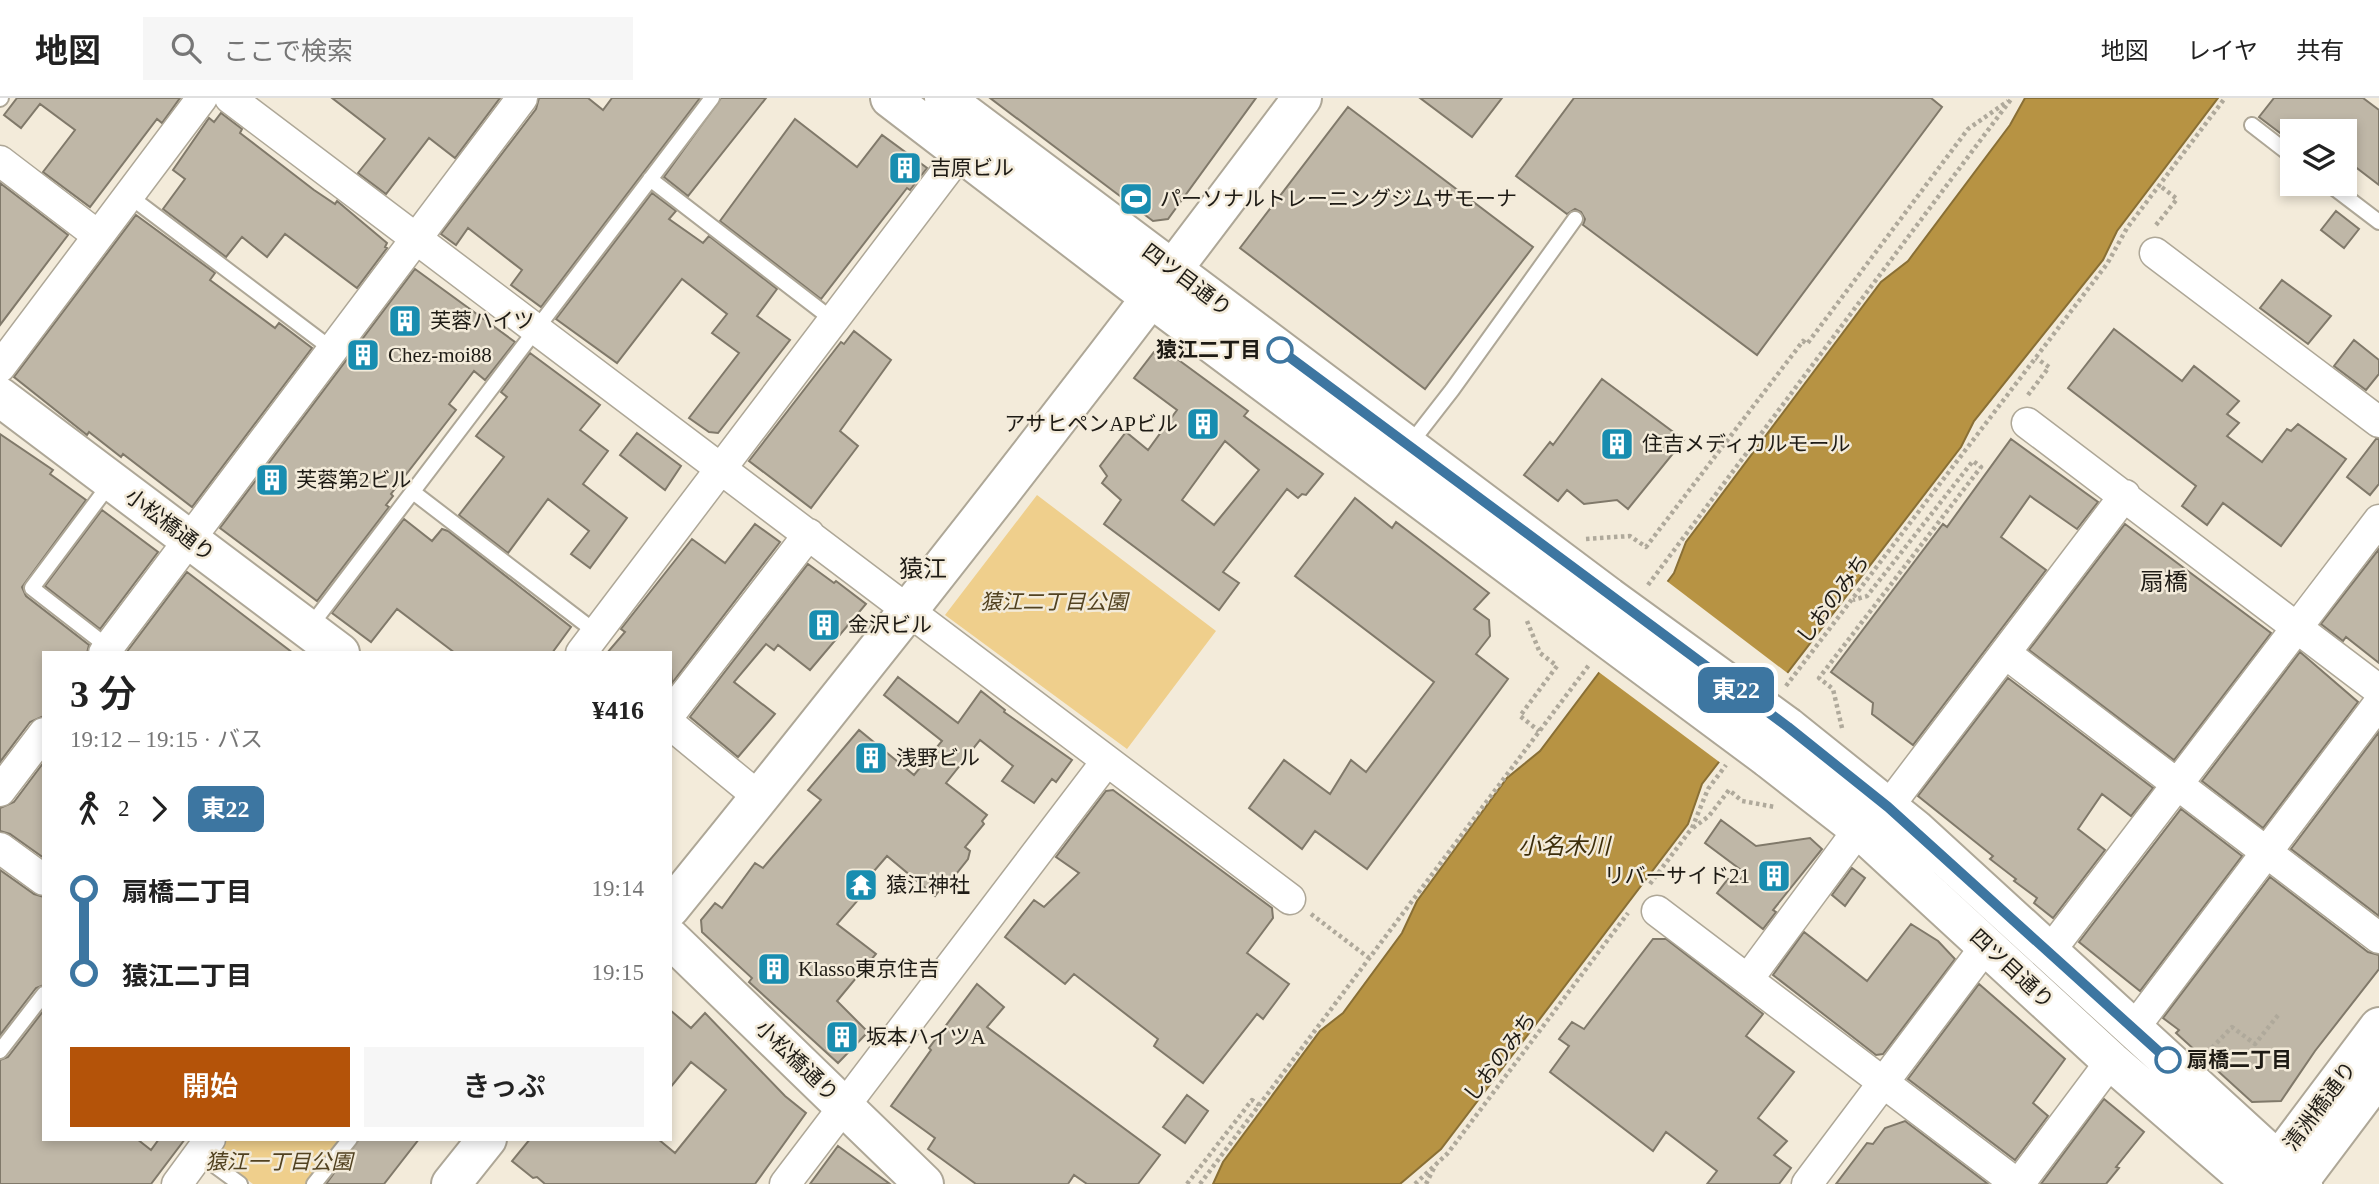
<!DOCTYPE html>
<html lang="ja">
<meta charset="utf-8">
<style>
body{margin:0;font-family:"Times New Roman","Noto Sans JP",serif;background:#f6f6f6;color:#222;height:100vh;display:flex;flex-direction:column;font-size:26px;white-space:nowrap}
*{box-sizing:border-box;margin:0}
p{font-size:23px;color:#767676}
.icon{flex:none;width:38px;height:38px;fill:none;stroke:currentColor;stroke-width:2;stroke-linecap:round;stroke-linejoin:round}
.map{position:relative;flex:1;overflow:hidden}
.details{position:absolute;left:42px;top:553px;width:630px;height:490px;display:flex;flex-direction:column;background:#fff;border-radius:0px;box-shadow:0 4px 10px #0003}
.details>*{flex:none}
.badge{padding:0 14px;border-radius:10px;font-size:24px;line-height:46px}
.buttons{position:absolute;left:2280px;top:21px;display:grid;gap:14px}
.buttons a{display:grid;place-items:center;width:77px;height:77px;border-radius:0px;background:#fff;box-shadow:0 4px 10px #0003;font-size:35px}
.map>.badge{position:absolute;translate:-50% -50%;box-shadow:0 0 0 4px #fff}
.legs{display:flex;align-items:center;gap:10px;height:77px;padding:0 28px;font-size:23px}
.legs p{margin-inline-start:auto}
.head{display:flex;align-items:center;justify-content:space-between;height:119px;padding:0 28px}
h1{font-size:38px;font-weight:600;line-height:52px}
.cta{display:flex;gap:14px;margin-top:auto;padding:14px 28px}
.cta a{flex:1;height:80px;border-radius:0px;background:#b45309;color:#fff;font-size:28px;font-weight:600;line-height:80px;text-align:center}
.cta a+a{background:#f6f6f6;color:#222}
ul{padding:0 28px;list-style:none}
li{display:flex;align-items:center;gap:24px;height:84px;font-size:26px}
li i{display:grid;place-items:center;width:10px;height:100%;margin:0 9px;background:currentColor}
li i::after{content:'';width:18px;height:18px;margin:-9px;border:5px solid;border-radius:50%;background:#fff}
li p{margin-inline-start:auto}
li:first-child i{background:linear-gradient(#0000 50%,currentColor 0)}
li:last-child i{background:linear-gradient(currentColor 50%,#0000 0)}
header{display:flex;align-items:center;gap:42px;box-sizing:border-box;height:98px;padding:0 35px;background:#fff;border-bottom:2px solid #e0e0e0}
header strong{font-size:33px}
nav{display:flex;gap:38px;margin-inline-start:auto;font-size:24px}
.search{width:490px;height:63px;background:#f6f6f6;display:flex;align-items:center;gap:18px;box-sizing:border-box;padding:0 24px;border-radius:0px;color:#767676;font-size:26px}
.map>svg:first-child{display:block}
.green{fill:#efcf8c}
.water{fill:#b79343;stroke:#896f35;stroke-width:2}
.pier{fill:#f3ebda}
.building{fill:#bfb7a7;stroke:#80796a;stroke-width:2;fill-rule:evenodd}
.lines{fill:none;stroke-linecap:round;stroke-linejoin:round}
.lane-casing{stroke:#aea797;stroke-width:18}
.street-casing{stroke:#aea797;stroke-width:33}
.secondary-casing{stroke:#aea797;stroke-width:42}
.path{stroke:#afa99b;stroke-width:4.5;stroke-dasharray:3.5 3.5;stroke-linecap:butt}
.lane{stroke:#fff;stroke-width:14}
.street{stroke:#fff;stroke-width:30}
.secondary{stroke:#fff;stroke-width:38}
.secondary-bridge-casing{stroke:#aea797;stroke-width:42;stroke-linecap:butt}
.secondary-bridge{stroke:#fff;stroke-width:38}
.line-1-casing{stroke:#fff;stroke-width:16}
.line-1{stroke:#3d76a1;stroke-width:10}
.stop-1-dot{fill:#fff;stroke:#3d76a1;stroke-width:3.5}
.labels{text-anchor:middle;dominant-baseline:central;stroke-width:5;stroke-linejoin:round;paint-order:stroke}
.poi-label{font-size:21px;fill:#1e1b15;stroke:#f3ebda;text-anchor:start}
.street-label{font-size:21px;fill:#1e1b15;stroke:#f3ebda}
.stop-label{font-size:21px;font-weight:bold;fill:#1e1b15;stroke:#f3ebda;text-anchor:end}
.park-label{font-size:21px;font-style:italic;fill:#524220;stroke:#f3ebda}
.water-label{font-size:23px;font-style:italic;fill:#3d2e0a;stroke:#f3ebda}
.quarter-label{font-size:24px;fill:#1e1b15;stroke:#f3ebda}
</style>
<header>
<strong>地図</strong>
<div class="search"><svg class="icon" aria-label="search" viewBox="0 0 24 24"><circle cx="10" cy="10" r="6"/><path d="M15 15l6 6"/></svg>ここで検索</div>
<nav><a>地図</a><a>レイヤ</a><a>共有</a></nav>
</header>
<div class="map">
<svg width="2379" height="1086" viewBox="0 0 2379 1086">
<rect width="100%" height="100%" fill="#f3ebda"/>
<!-- green -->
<path class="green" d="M 1037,397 L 1216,533 L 1127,651 L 945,517 Z
M 226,1041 L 345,1041 L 309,1086 L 253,1086 L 214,1057 Z"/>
<!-- water -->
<path class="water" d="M 2025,0 L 2218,0 L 2117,133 L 2103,162 L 1974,323 L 1961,349 L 1702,686 L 1688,726 L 1441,1051 L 1400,1086 L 1213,1086 L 1223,1064 L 1320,933 L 1343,915 L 1402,835 L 1417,803 L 1507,680 L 1540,653 L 1674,475 L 1686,444 L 1881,184 L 1908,163 L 2010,27 Z"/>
<!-- pier -->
<path class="pier" d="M 1664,481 L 1790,577 L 1722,666 L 1596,572 Z"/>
<!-- building -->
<path class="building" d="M 17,0 L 180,0 L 162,25 L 157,21 L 90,109 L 43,74 L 75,32 L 40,6 L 21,30 L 4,17 Z
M 332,0 L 500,0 L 455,60 L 429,40 L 386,96 L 358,75 L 385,41 Z
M 539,0 L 588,0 L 603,12 L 612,0 L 700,0 L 541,209 L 511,187 L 522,172 L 468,130 L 456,147 L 441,136 L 536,11 Z
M 721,0 L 766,0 L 688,98 L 664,79 Z
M 990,0 L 1256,0 L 1168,121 L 1153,123 Z
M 1420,0 L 1502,0 L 1472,39 Z
M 1574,0 L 1931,0 L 1942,9 L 1757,257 L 1583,127 L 1585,121 L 1581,114 L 1575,111 L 1567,116 L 1516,78 Z
M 2274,0 L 2363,0 L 2379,12 L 2379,87 L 2345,61 L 2345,33 L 2292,33 L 2292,44 L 2259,19 Z
M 1348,9 L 1533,149 L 1425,291 L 1240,150 Z
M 221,15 L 242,31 L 240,35 L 314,92 L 335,106 L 337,103 L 387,145 L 385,149 L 387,150 L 357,190 L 285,136 L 267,159 L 242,139 L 226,159 L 163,111 L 185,81 L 173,72 L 209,20 L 214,24 Z
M 795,21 L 857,69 L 882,37 L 927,70 L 910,92 L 907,90 L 821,201 L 720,123 Z
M 0,85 L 68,137 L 0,227 Z
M 652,95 L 676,113 L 669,121 L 703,145 L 709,138 L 777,191 L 757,218 L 790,242 L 718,335 L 709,334 L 689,320 L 739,255 L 712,235 L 727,216 L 682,181 L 617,265 L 556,221 Z
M 2336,113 L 2359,131 L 2344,150 L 2321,132 Z
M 136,117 L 215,175 L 210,182 L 275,230 L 279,225 L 312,250 L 192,409 L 123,356 L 121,359 L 89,334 L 87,337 L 14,279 Z
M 415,171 L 515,244 L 485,282 L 474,273 L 449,306 L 456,312 L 391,396 L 393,398 L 386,407 L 389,409 L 317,503 L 220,430 Z
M 2282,182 L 2331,218 L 2308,246 L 2260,210 Z
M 2114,231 L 2182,283 L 2194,268 L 2239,303 L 2227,316 L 2239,325 L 2227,338 L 2262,364 L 2287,331 L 2291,333 L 2298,326 L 2346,361 L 2281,448 L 2223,405 L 2207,427 L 2182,408 L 2196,388 L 2068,290 Z
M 854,233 L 891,262 L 840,333 L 858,348 L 811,410 L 749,363 L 841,244 L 844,246 Z
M 2354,242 L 2379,262 L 2379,276 L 2366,292 L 2334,268 Z
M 1165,252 L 1248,313 L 1244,318 L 1323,376 L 1306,397 L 1302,396 L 1298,400 L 1287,391 L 1223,474 L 1239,485 L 1219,512 L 1104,426 L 1121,402 L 1102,385 L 1107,378 L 1100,368 L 1126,334 L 1148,352 L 1177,312 L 1134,280 L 1154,254 ZM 1225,343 L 1259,372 L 1214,427 L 1182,402 Z
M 530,255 L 600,307 L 580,332 L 608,353 L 583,386 L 627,420 L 590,470 L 571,456 L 589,433 L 548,401 L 508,455 L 459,417 L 504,359 L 476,338 L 507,299 L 501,294 Z
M 1602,281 L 1684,342 L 1628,411 L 1617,402 L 1584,406 L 1567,392 L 1558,403 L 1524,377 L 1550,344 L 1553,347 Z
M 637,335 L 681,368 L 665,392 L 620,357 Z
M 0,336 L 53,372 L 50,376 L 86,402 L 22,489 L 26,498 L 89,547 L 87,555 L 44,555 L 44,618 L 30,624 L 0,664 Z
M 2011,341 L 2098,404 L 2077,431 L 2030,398 L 2001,439 L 2046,472 L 1913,647 L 1872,616 L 1873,605 L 1831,574 L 1943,426 L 1947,429 Z
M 2376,341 L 2379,341 L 2379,386 L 2370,397 L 2347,379 Z
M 1355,400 L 1392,430 L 1396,424 L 1489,495 L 1474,511 L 1489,522 L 1490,538 L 1476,556 L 1508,581 L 1367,771 L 1315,733 L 1302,751 L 1249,710 L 1284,662 L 1330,696 L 1351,662 L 1366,674 L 1434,584 L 1295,478 Z
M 102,412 L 158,454 L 100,531 L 45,488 Z
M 404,421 L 432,443 L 442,431 L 448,433 L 571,529 L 552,555 L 455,555 L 397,511 L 371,544 L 332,515 Z
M 755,426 L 780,444 L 672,585 L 670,555 L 607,555 L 625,534 L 621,531 L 692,441 L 725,465 Z
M 2125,426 L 2271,535 L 2174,662 L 2029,552 Z
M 2379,451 L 2379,565 L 2346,539 L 2343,543 L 2321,526 Z
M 808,466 L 834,485 L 836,483 L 866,506 L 810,572 L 778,547 L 774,552 L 766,546 L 734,584 L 775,616 L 738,659 L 690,619 Z
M 187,474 L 251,523 L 293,555 L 126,555 Z
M 2300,554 L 2358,604 L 2263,730 L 2202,683 Z
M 898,579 L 958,625 L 981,593 L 1005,612 L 1004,614 L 1072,662 L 1056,684 L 1052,681 L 1034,705 L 1002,683 L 1013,668 L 980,642 L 946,685 L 987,717 L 982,723 L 984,726 L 965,749 L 970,753 L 968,761 L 945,790 L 942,789 L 935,798 L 887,758 L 861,788 L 865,794 L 837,826 L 876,856 L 837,903 L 868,934 L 838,965 L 749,884 L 752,880 L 702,834 L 701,822 L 715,805 L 722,810 L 755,765 L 763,770 L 821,702 L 808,692 L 859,632 L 914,677 L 942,643 L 884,597 Z
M 2008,580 L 2153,690 L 2131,718 L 2102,696 L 2078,731 L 2105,752 L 2053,820 L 2034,805 L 2037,800 L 2014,783 L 2016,781 L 1990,761 L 1993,758 L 1918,698 Z
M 2379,634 L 2379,818 L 2291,751 Z
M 44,664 L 44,760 L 10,736 L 0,733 L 0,710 L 14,704 Z
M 1113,692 L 1272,810 L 1273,820 L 1247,855 L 1289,886 L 1263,921 L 1257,916 L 1203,985 L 1154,948 L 1158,941 L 1074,876 L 1065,886 L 1005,839 L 1034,802 L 1044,809 L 1079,775 L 1056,759 L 1106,693 Z
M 2181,711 L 2242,758 L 2140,893 L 2079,844 Z
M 1721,722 L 1756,748 L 1810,740 L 1822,751 L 1773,812 L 1776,814 L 1763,831 L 1717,795 L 1728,781 L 1736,787 L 1745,775 L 1705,745 Z
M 1852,770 L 1865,780 L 1845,808 L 1832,797 Z
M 0,772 L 34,796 L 44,799 L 44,887 L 36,890 L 0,937 Z
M 2270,779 L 2368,854 L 2379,857 L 2379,871 L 2315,953 L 2281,1003 L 2252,1004 L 2176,935 L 2179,932 L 2163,920 Z
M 1911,826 L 1938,843 L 1955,861 L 1883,956 L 1876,957 L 1773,877 L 1804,834 L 1867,883 Z
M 1653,841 L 1666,841 L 1763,916 L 1746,938 L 1794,974 L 1758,1020 L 1787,1043 L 1774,1057 L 1791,1070 L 1779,1086 L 1707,1086 L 1717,1073 L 1666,1034 L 1653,1053 L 1550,974 L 1569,948 L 1559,941 L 1572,924 L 1584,931 Z
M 977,886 L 1004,909 L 987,929 L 1160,1057 L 1138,1086 L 1087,1086 L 1074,1077 L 1068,1086 L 976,1086 L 928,1051 L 935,1040 L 891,1008 L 931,952 L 929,950 Z
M 1979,886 L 2065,961 L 2033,1005 L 2048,1018 L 2015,1062 L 1908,981 Z
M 44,912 L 44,1041 L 137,1041 L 151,1052 L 159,1041 L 185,1041 L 151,1086 L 0,1086 L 0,962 L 8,959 Z
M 670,912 L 691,930 L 705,915 L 785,998 L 806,1015 L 755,1086 L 545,1086 L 537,1079 L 533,1080 L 512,1063 L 530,1041 L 658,1041 L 675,1055 L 726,992 L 691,964 L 670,990 Z
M 1187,997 L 1208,1013 L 1185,1045 L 1163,1029 Z
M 2104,1001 L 2144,1034 L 2116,1069 L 2119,1070 L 2106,1086 L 2041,1086 Z
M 1905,1023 L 1988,1086 L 1836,1086 L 1867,1045 L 1873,1046 L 1885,1030 Z
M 359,1041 L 419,1041 L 384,1086 L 326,1086 Z
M 838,1048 L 890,1086 L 810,1086 Z"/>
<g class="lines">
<defs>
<path id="lane" d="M 0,1 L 1,0
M 2252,27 L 2292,58
M 650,81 L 833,222
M 2329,86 L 2379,124
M 128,97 L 333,252
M 1410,346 L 1452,292 L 1575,121
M 413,394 L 597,535
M 309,530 L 712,0
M 108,549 L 32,490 L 112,383
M 0,953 L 44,896
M 199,1056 L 240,1086
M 314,1086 L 350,1041"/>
<path id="street" d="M 230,0 L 1290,801
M 0,63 L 97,137
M 2155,155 L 2379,324
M 0,269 L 202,0
M 2027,325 L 2379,592
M 104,555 L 522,0
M 581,555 L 961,54
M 2005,555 L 2379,840
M 670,616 L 809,436
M 670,626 L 760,700
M 0,693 L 44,635
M 1888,709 L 2125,397
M 0,750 L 44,782
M 1657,813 L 2017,1086
M 2050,853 L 2379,422
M 1748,881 L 1859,731
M 2134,930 L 2379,605
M 177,1086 L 210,1041
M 785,1086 L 1106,664
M 1807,1086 L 1986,848
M 2019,1086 L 2111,963"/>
<path id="secondary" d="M 890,0 L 1151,200 L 1589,527
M 944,0 L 1609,499
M 0,299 L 340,555
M 1788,629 L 1915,731 L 2303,1086
M 1768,660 L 1859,731 L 2111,963 L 2253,1086
M 670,810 C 886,544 1097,274 1302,0
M 670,840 L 924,1086
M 2264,1082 L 2379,929
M 451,1086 L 487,1041
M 2297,1086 L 2379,977"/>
</defs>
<!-- lane casing -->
<use href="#lane" class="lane-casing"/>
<!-- street casing -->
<use href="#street" class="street-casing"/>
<!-- secondary casing -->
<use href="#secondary" class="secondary-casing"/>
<!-- path -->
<path class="path" d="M 2156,127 L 2177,101 L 2159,87
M 2028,297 L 2049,269 L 2036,260
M 1586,441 L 1630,438 L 1646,449 L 1803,243 L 1807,246 L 1968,31 L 2008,3
M 1648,487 L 2012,0
M 1527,523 L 1540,555 L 1557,568 L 1520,618 L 1539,633
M 1786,588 L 2107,166 L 2127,130 L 2225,0
M 1842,630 L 1833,591 L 1819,580 L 1981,369 L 1973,363 L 1867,498 L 1853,502
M 1693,730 L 1709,718 L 1729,692 L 1742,703 L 1775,709
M 1650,786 L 1692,730 L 1708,691 L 1726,667
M 1311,816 L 1369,860
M 2207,955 L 2232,929 L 2255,946 L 2279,916
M 1187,1086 L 1252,1002 L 1259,1007
M 1200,1086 L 1589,567
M 1415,1086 L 1448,1055 L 1628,815
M 1426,1086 L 1434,1070"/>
<!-- lane -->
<use href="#lane" class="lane"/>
<!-- street -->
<use href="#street" class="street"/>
<!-- secondary -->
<use href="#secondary" class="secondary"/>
<defs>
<path id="secondary-bridge" d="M 1609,499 L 1788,629
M 1589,527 L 1768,660"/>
</defs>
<!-- secondary-bridge casing -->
<use href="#secondary-bridge" class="secondary-bridge-casing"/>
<!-- secondary-bridge -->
<use href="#secondary-bridge" class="secondary-bridge"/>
</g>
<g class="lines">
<defs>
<path id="line-1" d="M 1280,252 L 1788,629 L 1888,709 L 2168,962"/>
</defs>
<!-- line-1 casing -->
<use href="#line-1" class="line-1-casing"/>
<!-- line-1 -->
<use href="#line-1" class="line-1"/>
</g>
<!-- icons -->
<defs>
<symbol id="building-square" viewBox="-11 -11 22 22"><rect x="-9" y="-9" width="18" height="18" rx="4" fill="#188db0" stroke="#f3ebda"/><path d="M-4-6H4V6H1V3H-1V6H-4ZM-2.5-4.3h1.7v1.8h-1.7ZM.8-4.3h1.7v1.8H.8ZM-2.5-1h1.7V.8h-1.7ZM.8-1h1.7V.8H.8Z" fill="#fff"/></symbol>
<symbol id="stadium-square" viewBox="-11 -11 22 22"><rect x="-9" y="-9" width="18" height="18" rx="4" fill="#188db0" stroke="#f3ebda"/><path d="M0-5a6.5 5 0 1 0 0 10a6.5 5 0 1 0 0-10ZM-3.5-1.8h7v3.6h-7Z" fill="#fff"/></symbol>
<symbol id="temple-square" viewBox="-11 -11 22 22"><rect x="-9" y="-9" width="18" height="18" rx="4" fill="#188db0" stroke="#f3ebda"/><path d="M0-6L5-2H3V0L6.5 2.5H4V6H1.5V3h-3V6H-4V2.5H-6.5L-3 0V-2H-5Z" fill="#fff"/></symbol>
</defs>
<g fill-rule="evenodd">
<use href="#building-square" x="886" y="51" width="38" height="38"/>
<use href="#stadium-square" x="1117" y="82" width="38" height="38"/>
<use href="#building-square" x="386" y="204" width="38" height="38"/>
<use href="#building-square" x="344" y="238" width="38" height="38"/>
<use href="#building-square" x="1184" y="307" width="38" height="38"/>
<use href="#building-square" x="1598" y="327" width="38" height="38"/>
<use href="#building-square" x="253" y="363" width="38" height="38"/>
<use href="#building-square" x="805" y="508" width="38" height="38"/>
<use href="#building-square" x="852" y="641" width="38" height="38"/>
<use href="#building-square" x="1755" y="759" width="38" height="38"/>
<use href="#temple-square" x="842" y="768" width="38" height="38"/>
<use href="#building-square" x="755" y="852" width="38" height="38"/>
<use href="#building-square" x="823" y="920" width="38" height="38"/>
</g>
<!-- markers -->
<g class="stop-1-dot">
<circle cx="1280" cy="252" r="12"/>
<circle cx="2168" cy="962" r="12"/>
</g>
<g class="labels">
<!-- poi labels -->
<g class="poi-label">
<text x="930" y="70">吉原ビル</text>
<text x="1160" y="101">パーソナルトレーニングジムサモーナ</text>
<text x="430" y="223">芙蓉ハイツ</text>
<text x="388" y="257">Chez-moi88</text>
<text x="1178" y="326" text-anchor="end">アサヒペンAPビル</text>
<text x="1642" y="346">住吉メディカルモール</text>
<text x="296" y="382">芙蓉第2ビル</text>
<text x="848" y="527">金沢ビル</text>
<text x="896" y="660">浅野ビル</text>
<text x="1750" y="778" text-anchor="end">リバーサイド21</text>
<text x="886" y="787">猿江神社</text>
<text x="798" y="871">Klasso東京住吉</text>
<text x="866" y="939">坂本ハイツA</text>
</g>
<!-- street labels -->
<g class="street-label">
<text transform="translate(1187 182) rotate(37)">四ツ目通り</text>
<text transform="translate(170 427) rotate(37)">小松橋通り</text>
<text transform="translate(1833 501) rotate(-53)">しおのみち</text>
<text transform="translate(2012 871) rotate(43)">四ツ目通り</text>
<text transform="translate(1500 959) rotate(-53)">しおのみち</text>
<text transform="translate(797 963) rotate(44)">小松橋通り</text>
<text transform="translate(2320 1008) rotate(-53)">清洲橋通り</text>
</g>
<!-- stop labels -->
<g class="stop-label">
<text x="1261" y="252">猿江二丁目</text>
<text x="2187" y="962" text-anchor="start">扇橋二丁目</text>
</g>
<!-- park labels -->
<g class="park-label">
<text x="1054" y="504">猿江二丁目公園</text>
<text x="279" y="1064">猿江一丁目公園</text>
</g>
<!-- water labels -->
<g class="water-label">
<text x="1564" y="748">小名木川</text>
</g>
<!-- quarter labels -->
<g class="quarter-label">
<text x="923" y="471">猿江</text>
<text x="2164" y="484">扇橋</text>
</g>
</g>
</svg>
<div class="buttons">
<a><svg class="icon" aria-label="layers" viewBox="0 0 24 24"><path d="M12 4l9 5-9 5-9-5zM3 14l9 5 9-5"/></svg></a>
</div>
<b class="badge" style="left:1736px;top:592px;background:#3d76a1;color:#fff">東22</b>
<section class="details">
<div class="head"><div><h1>3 分</h1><p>19:12 – 19:15 · バス</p></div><b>¥416</b></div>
<div class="legs"><svg class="icon" aria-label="walk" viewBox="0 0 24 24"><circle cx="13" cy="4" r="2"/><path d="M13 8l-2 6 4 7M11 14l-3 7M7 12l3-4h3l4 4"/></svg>2<svg class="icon" aria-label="forward" viewBox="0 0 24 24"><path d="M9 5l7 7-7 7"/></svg><b class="badge" style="background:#3d76a1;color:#fff">東22</b></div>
<ul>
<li><i style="color:#3d76a1"></i><b>扇橋二丁目</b><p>19:14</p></li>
<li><i style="color:#3d76a1"></i><b>猿江二丁目</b><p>19:15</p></li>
</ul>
<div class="cta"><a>開始</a><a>きっぷ</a></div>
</section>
</div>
